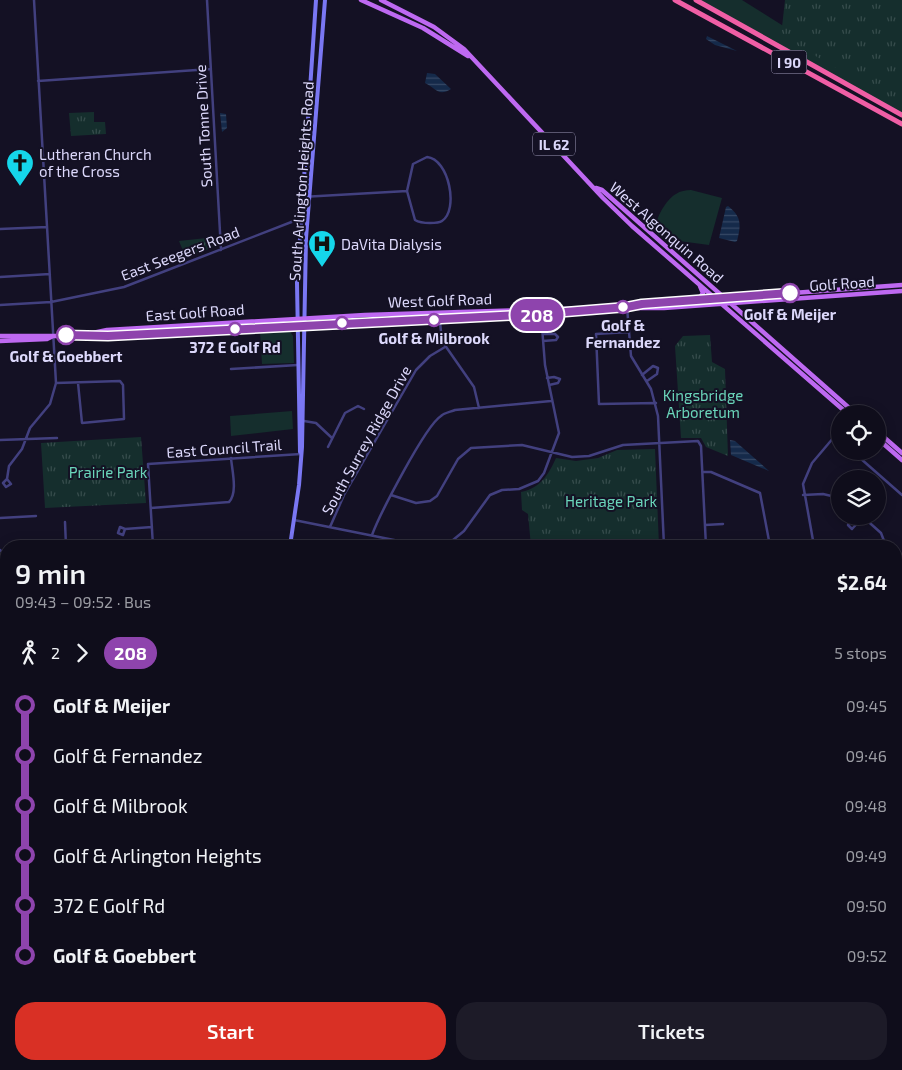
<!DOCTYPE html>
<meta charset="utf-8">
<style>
body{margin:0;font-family:"Exo 2",sans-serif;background:#1d1b28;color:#f1f3f6;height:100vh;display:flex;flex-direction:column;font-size:19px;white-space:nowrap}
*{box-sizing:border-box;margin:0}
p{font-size:16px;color:#9b9ca3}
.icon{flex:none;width:28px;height:28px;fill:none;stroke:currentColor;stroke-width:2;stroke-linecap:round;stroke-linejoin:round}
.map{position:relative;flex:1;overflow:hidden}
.drawer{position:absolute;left:0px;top:540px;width:902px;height:530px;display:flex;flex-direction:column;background:#0f0d1b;border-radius:20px 20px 0 0;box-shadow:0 2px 12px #0003,0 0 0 1px #2f2d3a}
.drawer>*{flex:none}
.badge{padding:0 10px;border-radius:16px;font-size:18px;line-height:32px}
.buttons{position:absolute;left:831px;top:405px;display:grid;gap:10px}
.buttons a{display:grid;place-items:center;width:55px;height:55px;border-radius:50%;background:#0f0d1b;box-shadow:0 2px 12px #0003,0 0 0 1px #2f2d3a;font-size:25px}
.map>.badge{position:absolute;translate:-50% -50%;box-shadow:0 0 0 2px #fff}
.legs{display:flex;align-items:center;gap:8px;height:55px;padding:0 15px;font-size:16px}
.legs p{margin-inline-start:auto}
.headline{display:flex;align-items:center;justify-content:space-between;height:85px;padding:0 15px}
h1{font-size:28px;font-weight:600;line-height:38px}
.cta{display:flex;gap:10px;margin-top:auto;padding:10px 15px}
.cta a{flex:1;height:58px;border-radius:20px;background:#d93025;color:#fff;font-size:20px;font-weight:600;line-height:58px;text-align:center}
.cta a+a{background:#1d1b28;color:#f1f3f6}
ul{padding:0 15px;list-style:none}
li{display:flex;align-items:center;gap:18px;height:50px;font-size:19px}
li i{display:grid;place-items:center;width:8px;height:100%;margin:0 6px;background:currentColor}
li i::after{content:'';width:12px;height:12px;margin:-6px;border:4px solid;border-radius:50%;background:#0f0d1b}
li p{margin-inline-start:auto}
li:first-child i{background:linear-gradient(#0000 50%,currentColor 0)}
li:last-child i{background:linear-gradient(currentColor 50%,#0000 0)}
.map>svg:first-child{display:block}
.grass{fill:#152e2d}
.park{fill:url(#park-tufts)}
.water{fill:url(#water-rules)}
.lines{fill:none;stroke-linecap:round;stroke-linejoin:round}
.minor{stroke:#42407f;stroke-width:2.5}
.secondary{stroke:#7a77f3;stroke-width:4}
.primary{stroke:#be69f1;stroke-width:4.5}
.motorway{stroke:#f05ea5;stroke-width:5}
.line-1-casing{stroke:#fff;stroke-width:11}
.line-1{stroke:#8e44ad;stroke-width:8}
.stop-1-dot{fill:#fff;stroke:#8e44ad;stroke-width:2.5}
.labels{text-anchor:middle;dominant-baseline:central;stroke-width:4;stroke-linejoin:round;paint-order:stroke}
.shield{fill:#141124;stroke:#a09cba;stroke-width:1}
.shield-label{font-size:14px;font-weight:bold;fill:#dcd8fb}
.street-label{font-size:15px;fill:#dcd8fb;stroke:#141124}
.poi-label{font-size:15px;fill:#dcd8fb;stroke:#141124;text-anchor:start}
.stop-label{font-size:15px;font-weight:bold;fill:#dcd8fb;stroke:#141124}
.park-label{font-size:15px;fill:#6ad5ba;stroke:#141124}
</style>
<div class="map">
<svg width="902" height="1070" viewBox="0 0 902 1070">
<defs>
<pattern id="park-tufts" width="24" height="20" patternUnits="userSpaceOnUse" patternTransform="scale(1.25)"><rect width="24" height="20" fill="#152e2d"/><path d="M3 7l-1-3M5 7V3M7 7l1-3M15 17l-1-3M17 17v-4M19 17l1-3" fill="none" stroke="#364c4c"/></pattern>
<pattern id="water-rules" width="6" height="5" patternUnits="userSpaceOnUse" patternTransform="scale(1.25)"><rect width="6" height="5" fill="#152a4a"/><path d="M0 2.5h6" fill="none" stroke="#364865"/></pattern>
</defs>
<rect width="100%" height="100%" fill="#141124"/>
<!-- grass -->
<path class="grass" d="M 697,0 L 742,0 L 785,27 L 902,39 L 902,115 Z
M 691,190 L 722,198 L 709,245 L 664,239 L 655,232 C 654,221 666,199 676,194 C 680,191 686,190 691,190 Z
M 289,330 L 293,336 L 294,363 L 262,364 L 260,332 Z
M 292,411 L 293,429 L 231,436 L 230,416 Z
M 896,725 L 902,725 L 902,843 L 896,844 Z"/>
<!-- park -->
<path class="park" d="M 785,0 L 902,0 L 902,106 L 781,36 Z
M 94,112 L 94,122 L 105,122 L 106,134 L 71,136 L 69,113 Z
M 216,237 L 216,246 L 186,258 L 179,241 Z
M 710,335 L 712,362 L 725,369 L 728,456 L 706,447 L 701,438 L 681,438 L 675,346 L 683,336 Z
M 141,437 L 146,503 L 45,508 L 41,443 Z
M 655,449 L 659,546 L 531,546 L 528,514 L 522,510 L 521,492 C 540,488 548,476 556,458 L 576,461 L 598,458 L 617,450 Z
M 902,674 L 902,700 L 896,700 L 896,675 Z"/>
<!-- water -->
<path class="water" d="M 707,36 L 737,51 L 715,45 L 706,39 Z
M 427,73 L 435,74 L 451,89 C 438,97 436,88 425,83 Z
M 220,113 L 226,114 L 227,128 L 222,132 Z
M 728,206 C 742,217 741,225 737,241 L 735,242 L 719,238 L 726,207 Z
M 730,440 L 735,441 L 769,471 L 731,455 Z"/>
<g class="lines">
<!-- minor -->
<path class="minor" d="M 207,0 L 221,250
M 38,81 L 211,69
M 427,157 C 449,159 459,210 442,221 C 439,223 434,223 430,223 C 424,223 420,223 415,220 L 407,191 L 413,164 Z
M 302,197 L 407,191
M 0,229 L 47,227
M 0,277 L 50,274
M 0,305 L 51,302 L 124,287 L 294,221 L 307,220
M 627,307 L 631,356 L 651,389 L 658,416 L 664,546
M 439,313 L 442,341 L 474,387 L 479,408
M 628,332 L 596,334 L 599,404 L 656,403
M 543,341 L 556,340 L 558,337 L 555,334 L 543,334
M 231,369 L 298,365
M 642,375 L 653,366 L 658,368 L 657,374 L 647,381
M 547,378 L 554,377 L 560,379 L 558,383 L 549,385
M 56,383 L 120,381 L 123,385 L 124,419 L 82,423 L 78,383
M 304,421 L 316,423 L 332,438
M 834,436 L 840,441
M 0,440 L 57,438
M 328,447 L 345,413 L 358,406 L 364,409
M 852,451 L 902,495
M 703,472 L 711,472 L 760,493 L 770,546
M 7,479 L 11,484 L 6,487 L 3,483 L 7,479 L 9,466 L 22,449 L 30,428 L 50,404 L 56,383 L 34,0
M 391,495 L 416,503 L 430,501 L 437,496 L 458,459 L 471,448 L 522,445 L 572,457 L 589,456 L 623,445 L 698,441 L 701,446 L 706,546
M 803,495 L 823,494 L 840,498
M 151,508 L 229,502 C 238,493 232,470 231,458
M 852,516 L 848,525 L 852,529 L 863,517
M 862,516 L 881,533 L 886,546
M 0,518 L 36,516
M 294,520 L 409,543 L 434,546 L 453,540 L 464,531 L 490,495 L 502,490 L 519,489 L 538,481 L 544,473 L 559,433 L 545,365 L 541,314
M 65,522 L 66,546
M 705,525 L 723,524
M 330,527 L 344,495 L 416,370 L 430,356 L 445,347
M 125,529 L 123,535 L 118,533 L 120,527 L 125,529 L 152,527
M 372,535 C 379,516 425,426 441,416 C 444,413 450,412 455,410 L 551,401
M 453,540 L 455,546
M 153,546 L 148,464 L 301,454
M 814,546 L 803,484 L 812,463 L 840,430
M 0,550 L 6,556
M 896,572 L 902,572
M 0,605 L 6,605
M 896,606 L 902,633
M 896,655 L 902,654
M 0,694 L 6,693
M 896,720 L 902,719
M 0,781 L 6,780
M 0,888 L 6,888
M 0,984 L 6,988
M 0,1019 L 6,1018
M 38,1064 L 38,1070
M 147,1064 L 149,1070
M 338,1064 L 339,1070
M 381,1064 L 382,1070
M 425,1064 L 425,1070
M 467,1064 L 468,1070
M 510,1064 L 511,1070
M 553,1064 L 554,1070
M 597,1064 L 597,1070"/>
<!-- secondary -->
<path class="secondary" d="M 300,452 L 297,283 L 316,0
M 290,546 L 299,485 L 302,447 L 306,238 L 325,0
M 896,1016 L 902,1016
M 0,1057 L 6,1056
M 272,1064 L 275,1070
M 279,1064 L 281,1070
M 432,1064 L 447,1070"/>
<!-- primary -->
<path class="primary" d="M 361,0 L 423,28 L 468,56
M 381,0 L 434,27 L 464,49 L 603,198 L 632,226 L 848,414
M 596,188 L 602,190 L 856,414
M 699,299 L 703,293 L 700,286
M 629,308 L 664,308 L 902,291
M 88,334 L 107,330 L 365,315 L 627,307 L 642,304 L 902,285
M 0,336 L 108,336 L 541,314 L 572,311
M 0,341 L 47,339 L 53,336
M 878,432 L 902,453
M 878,439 L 902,460"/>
<!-- motorway -->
<path class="motorway" d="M 675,0 L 902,124
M 696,0 L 902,115"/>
</g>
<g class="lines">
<defs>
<path id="line-1" d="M 66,335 L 108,336 L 541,314 L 627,307 L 642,304 L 790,293"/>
</defs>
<!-- line-1 casing -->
<use href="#line-1" class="line-1-casing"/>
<!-- line-1 -->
<use href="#line-1" class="line-1"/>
</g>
<!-- icons -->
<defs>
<symbol id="church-pin" viewBox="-11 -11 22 30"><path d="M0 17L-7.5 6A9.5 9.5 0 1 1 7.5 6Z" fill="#15d6ea" stroke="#141124"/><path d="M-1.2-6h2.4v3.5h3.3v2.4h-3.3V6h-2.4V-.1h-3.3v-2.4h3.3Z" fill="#111"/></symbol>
<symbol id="hospital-pin" viewBox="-11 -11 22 30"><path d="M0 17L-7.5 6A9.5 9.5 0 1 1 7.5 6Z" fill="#15d6ea" stroke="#141124"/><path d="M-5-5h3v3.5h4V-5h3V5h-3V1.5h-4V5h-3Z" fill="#111"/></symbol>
</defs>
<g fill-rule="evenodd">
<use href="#church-pin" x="4" y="147" width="32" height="43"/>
<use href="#hospital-pin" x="306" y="228" width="32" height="43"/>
</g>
<!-- markers -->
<g class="stop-1-dot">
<circle cx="790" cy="293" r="9"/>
<circle cx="623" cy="307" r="6"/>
<circle cx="434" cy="320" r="6"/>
<circle cx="342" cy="323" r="6"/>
<circle cx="235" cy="329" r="6"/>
<circle cx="66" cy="335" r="9"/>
</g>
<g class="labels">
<!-- shield labels -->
<g class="shield">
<rect x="771.5" y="50.5" width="35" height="23" rx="4"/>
<rect x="533" y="132.5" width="42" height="23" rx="4"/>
</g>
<g class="shield-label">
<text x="789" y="62">I 90</text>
<text x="554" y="144">IL 62</text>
</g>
<!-- street labels -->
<g class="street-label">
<text transform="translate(203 126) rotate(-93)">South Tonne Drive</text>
<text transform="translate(301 181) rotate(-86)">South Arlington Heights Road</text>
<text transform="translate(667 232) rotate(41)">West Algonquin Road</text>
<text transform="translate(180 253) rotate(-21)">East Seegers Road</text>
<text transform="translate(842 283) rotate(-4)">Golf Road</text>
<text transform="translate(440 300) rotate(-2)">West Golf Road</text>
<text transform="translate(195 312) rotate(-4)">East Golf Road</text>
<text transform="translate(366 440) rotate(-61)">South Surrey Ridge Drive</text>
<text transform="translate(224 448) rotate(-4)">East Council Trail</text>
</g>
<!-- poi labels -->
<g class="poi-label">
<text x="39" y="154">Lutheran Church<tspan x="39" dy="17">of the Cross</tspan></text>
<text x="341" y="244">DaVita Dialysis</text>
</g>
<!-- stop labels -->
<g class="stop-label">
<text x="790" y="314">Golf &amp; Meijer</text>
<text x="623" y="325">Golf &amp;<tspan x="623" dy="17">Fernandez</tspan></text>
<text x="434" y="338">Golf &amp; Milbrook</text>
<text x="235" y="347">372 E Golf Rd</text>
<text x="66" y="356">Golf &amp; Goebbert</text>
</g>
<!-- park labels -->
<g class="park-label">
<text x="703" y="395">Kingsbridge<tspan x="703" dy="17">Arboretum</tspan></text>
<text x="108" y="472">Prairie Park</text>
<text x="611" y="501">Heritage Park</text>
</g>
</g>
</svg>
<div class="buttons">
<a><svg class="icon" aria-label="locate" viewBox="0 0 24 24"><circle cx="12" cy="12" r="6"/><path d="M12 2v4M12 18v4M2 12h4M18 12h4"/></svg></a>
<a><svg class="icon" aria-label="layers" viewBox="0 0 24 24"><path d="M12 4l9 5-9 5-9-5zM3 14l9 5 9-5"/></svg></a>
</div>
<b class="badge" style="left:537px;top:315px;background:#8e44ad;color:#fff">208</b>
<section class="drawer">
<div class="headline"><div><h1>9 min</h1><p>09:43 – 09:52 · Bus</p></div><b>$2.64</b></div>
<div class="legs"><svg class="icon" aria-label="walk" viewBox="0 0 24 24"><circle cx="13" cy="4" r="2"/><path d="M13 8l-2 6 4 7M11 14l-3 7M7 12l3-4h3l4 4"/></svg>2<svg class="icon" aria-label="forward" viewBox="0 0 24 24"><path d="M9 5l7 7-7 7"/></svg><b class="badge" style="background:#8e44ad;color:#fff">208</b><p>5 stops</p></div>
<ul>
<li><i style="color:#8e44ad"></i><b>Golf &amp; Meijer</b><p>09:45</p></li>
<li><i style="color:#8e44ad"></i><span>Golf &amp; Fernandez</span><p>09:46</p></li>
<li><i style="color:#8e44ad"></i><span>Golf &amp; Milbrook</span><p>09:48</p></li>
<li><i style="color:#8e44ad"></i><span>Golf &amp; Arlington Heights</span><p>09:49</p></li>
<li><i style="color:#8e44ad"></i><span>372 E Golf Rd</span><p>09:50</p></li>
<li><i style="color:#8e44ad"></i><b>Golf &amp; Goebbert</b><p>09:52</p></li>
</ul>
<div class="cta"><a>Start</a><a>Tickets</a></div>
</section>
</div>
